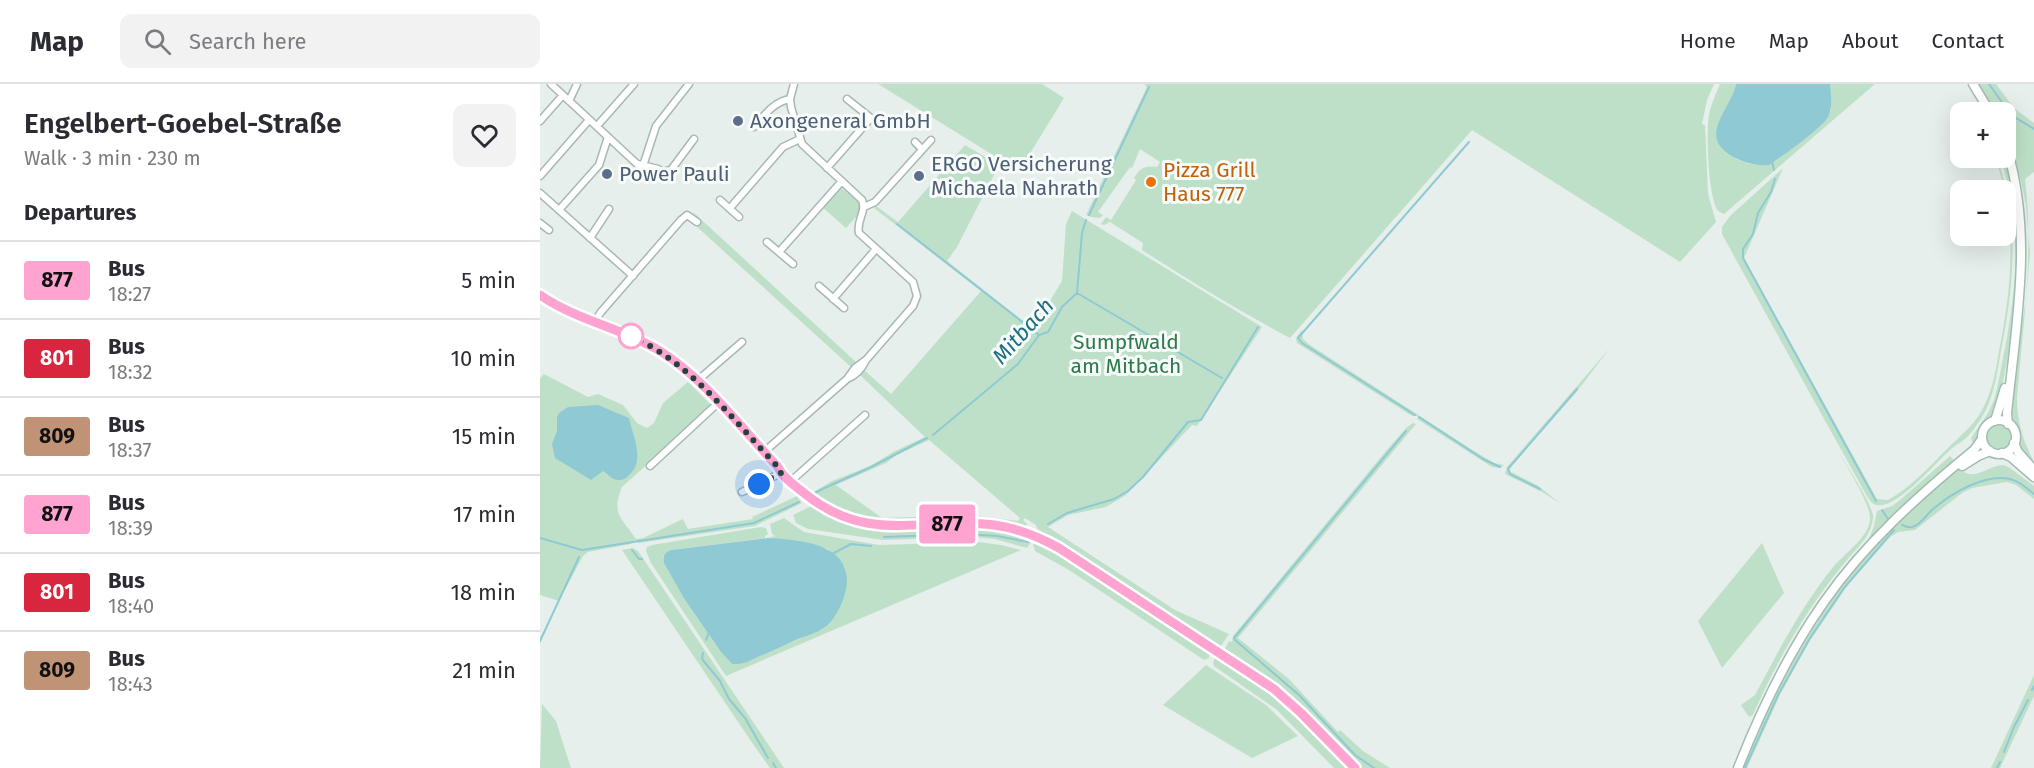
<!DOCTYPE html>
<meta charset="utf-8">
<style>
body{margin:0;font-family:"Fira Sans",sans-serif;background:#f2f2f3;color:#2b2b33;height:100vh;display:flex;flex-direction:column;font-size:22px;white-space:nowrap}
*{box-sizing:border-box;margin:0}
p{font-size:20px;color:#7c7c81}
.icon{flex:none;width:33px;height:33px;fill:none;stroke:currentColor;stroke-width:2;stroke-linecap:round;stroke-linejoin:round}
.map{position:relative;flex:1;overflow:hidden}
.panel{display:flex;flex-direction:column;background:#fff;width:540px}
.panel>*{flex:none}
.badge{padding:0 12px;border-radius:4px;font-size:21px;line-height:39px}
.fabs{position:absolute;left:1410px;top:18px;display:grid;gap:12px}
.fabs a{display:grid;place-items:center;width:66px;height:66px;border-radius:12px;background:#fff;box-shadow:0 6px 24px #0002;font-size:30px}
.you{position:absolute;width:30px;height:30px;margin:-15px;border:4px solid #fff;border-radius:50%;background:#1a73e8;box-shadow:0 0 0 9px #1a73e833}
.map>.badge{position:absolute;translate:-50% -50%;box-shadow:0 0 0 3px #fff}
h2{padding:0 24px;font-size:22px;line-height:54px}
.round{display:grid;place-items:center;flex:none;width:63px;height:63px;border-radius:12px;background:#f2f2f3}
.head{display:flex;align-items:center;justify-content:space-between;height:102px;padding:0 24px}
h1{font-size:28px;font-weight:600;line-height:45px}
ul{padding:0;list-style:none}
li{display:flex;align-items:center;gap:18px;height:78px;padding:0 24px;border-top:2px solid #e1e1e2}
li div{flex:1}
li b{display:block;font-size:22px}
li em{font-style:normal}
li .badge{min-width:66px;font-weight:700;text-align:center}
header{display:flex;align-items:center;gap:36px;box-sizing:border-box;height:84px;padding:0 30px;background:#fff;border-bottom:2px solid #e1e1e2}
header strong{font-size:28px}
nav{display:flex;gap:33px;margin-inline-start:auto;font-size:21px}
.search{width:420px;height:54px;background:#f2f2f3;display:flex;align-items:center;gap:15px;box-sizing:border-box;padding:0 21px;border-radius:12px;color:#7c7c81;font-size:22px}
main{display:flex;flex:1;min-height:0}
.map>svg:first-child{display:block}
.green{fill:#bfe0c8;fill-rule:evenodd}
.water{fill:#8ec9d4}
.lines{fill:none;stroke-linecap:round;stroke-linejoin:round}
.stream{stroke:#8ec9d4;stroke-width:2}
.minor-casing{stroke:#a8b8b2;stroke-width:9}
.tertiary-casing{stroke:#a8b8b2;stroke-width:10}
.secondary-casing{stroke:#a4bbb3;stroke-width:11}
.minor{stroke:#fff;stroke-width:6}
.tertiary{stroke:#fff;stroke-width:8}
.secondary{stroke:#fff;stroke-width:8}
.line-casing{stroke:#fff;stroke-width:14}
.line{stroke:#ffa3d1;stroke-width:9}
.walk{stroke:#24423a;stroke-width:6;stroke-dasharray:0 10.8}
.service-dot{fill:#5c6f8a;stroke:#f7fbf9;stroke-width:2}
.food-dot{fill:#e8710a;stroke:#f7fbf9;stroke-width:2}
.stop-dot{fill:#fff;stroke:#ffa3d1;stroke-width:3}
.labels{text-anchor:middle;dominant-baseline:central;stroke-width:6;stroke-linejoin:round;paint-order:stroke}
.service-label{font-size:21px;fill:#4e5e75;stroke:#f7fbf9;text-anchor:start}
.food-label{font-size:21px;fill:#c56008;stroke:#f7fbf9;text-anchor:start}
.park-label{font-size:21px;fill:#2d7a4b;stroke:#f7fbf9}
.water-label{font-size:22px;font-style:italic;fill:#1c6f80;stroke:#f7fbf9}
</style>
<header>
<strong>Map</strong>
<div class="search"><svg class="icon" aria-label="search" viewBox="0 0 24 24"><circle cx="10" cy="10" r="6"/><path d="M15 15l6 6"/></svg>Search here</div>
<nav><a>Home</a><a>Map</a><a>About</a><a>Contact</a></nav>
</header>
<main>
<section class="panel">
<div class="head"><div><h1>Engelbert-Goebel-Straße</h1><p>Walk · 3 min · 230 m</p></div><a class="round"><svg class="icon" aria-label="heart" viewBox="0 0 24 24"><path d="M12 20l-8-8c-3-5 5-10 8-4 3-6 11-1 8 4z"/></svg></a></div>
<h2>Departures</h2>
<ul>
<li><span class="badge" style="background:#ffa3d1;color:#111">877</span><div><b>Bus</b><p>18:27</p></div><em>5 min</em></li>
<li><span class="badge" style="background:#d7263d;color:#fff">801</span><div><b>Bus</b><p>18:32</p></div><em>10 min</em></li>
<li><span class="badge" style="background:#c09276;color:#111">809</span><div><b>Bus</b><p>18:37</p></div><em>15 min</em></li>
<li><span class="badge" style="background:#ffa3d1;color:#111">877</span><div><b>Bus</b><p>18:39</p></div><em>17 min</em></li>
<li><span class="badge" style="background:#d7263d;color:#fff">801</span><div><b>Bus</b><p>18:40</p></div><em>18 min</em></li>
<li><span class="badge" style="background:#c09276;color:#111">809</span><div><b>Bus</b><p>18:43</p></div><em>21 min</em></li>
</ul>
</section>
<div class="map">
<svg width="1494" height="684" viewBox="0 0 1494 684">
<rect width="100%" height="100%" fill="#e6efeb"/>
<!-- green -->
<path class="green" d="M 338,0 L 502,0 L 524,14 L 486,76 L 478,84 L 474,84 Z
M 604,0 L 1174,0 L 1167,16 L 1162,40 L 1165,41 L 1168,110 L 1176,138 L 1140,178 L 932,46 L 750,254 C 699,227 650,197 602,166 L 603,159 L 570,138 L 564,141 L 561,140 L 566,133 L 571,136 L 596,96 L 594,94 C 600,84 605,81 617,83 L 620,78 L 600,65 L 592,84 L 590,83 L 558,128 L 563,131 L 560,134 L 551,133 L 546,131 L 607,3 Z
M 1180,0 L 1196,0 C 1191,31 1153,57 1201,77 C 1214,82 1226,83 1237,76 L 1286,36 L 1291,26 L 1290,0 L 1335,0 L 1184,130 L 1178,127 C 1168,113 1166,49 1169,31 C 1171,20 1176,10 1180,0 Z
M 1437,0 L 1456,0 L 1474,24 L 1494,39 L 1494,88 L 1485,95 C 1494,172 1483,239 1477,315 C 1477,331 1481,351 1488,365 C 1491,373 1494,374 1494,383 L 1481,367 L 1478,347 L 1470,333 L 1472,299 L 1486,215 L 1490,169 L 1486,121 L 1481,97 L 1466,50 L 1466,28 L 1455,28 Z
M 425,61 L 459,81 L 417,163 L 407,177 L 487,240 L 502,230 L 522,197 L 526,140 L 532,127 L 722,243 L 657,342 L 652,341 L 586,411 L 566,423 L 528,431 L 508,443 L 635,526 L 689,550 L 680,563 L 677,563 L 537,471 L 499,450 L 496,441 L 485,434 L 483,436 L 487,440 L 485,444 L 338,438 C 314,433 290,426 272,409 L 292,397 L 330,382 L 355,367 L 385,353 L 320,291 L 324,286 L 351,310 L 441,207 L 334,124 L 336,122 L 358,138 ZM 389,356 L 480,434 L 478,437 L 446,433 L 404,432 L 342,434 L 296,401 L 346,379 L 355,372 Z
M 1455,74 L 1457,74 C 1480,137 1474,202 1461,267 C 1458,283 1456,300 1450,316 C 1446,328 1437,342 1429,351 C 1424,357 1417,360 1411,365 C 1396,378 1357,426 1336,421 C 1330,419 1327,412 1324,407 L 1200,183 L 1182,150 L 1182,143 L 1190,132 L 1243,84 L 1204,174 L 1337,415 L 1348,416 C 1370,404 1389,383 1407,365 C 1421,351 1437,339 1445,320 C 1453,304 1456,285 1459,267 C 1472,202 1478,136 1455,74 Z
M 1460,74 L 1466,74 L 1475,104 L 1479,210 L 1460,315 L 1452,333 L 1440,345 L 1434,362 L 1431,354 C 1439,342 1448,331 1453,318 C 1459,301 1461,282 1465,264 C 1477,200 1483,136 1460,74 Z
M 301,104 L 317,115 L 320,121 L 318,131 L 306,144 L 282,123 Z
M 152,127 L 316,278 L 311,283 L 155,141 L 159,136 Z
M 762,246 L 763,255 L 770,261 L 931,365 L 954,379 L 964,381 L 960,384 L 952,383 L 877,335 L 878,332 L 872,332 L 757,259 L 756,254 Z
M 1070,264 L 1035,310 L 969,384 L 971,388 L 997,401 L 1021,420 L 1004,409 L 965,390 L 967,383 Z
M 4,290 L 48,313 L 58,310 L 83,321 L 97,339 L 107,344 L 114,339 L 123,319 L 148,298 L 172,322 L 82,403 C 71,430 81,433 96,455 L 103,454 L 143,435 L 148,445 L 213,435 L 212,433 L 257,412 L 262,419 L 215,442 L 98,459 L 95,456 L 91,460 L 48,468 L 43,472 L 19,517 L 0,511 L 0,295 Z
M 873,339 L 876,340 L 698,554 L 749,595 L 798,648 L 800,646 L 823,667 L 850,684 L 820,684 L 749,613 L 685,569 L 685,565 L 689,557 L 692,558 L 693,552 L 845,368 L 867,343 Z
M1447 353a12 12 0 1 1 24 0a12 12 0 1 1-24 0Z
M 1297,365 C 1304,377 1334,423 1333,433 C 1332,451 1318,463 1307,476 C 1268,522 1237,576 1213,631 L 1209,633 L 1201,621 L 1215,611 C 1239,566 1262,521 1294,482 C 1305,469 1329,453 1330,435 C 1331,420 1305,380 1297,365 Z
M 1410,372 L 1415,377 L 1367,417 L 1328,457 L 1334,442 L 1337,427 L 1352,422 L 1360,416 Z
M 1463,381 L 1470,384 L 1494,402 L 1494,415 L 1476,401 L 1467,398 L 1432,404 L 1422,409 L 1375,446 L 1358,448 L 1350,453 L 1307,502 L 1268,560 L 1240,611 L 1207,684 L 1202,684 C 1252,566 1314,461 1420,385 C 1435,399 1447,381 1463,381 Z
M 273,421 C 294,432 315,441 338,445 C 366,448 394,443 422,443 C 446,442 468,447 490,453 L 491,458 L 487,464 L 455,455 L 433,453 L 343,456 L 268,445 L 256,439 L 253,431 Z
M 244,434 L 264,448 L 339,461 L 438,458 L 461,461 L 481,466 L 186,592 L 111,479 L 106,467 L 107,463 L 112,461 L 221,443 L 226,444 L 228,450 L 225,452 L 225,454 L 131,466 L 126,469 L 123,473 L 145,516 L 181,568 L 192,580 L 199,580 L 283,545 C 300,527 309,508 305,483 L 288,465 L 262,458 L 228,454 L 235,452 L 232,450 L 230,440 Z
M 499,457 L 670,567 L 669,574 L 664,576 L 529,486 L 495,467 L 493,460 Z
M 1222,459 L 1244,509 L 1182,584 L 1158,537 Z
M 93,464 L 98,467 L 244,684 L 230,684 L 215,663 L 82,466 Z
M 676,572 L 680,573 L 737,611 L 810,684 L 794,684 L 737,626 L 674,582 L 673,578 Z
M 666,581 L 726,621 L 758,652 L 712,674 L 623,621 Z
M 1494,591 L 1494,612 L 1460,684 L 1451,684 Z
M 2,620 L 16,637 L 31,684 L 0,684 Z"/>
<!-- water -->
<path class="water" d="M 1196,0 L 1290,0 C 1291,11 1293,23 1288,33 C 1283,43 1240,74 1229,81 C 1216,82 1205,79 1193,73 C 1156,52 1191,26 1196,0 Z
M 58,321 L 89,334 C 93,352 106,378 88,392 C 85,395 83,396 79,396 C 73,397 68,390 63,387 L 51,396 L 15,374 L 12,360 L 17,347 L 17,333 L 19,329 L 28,323 Z
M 228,454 C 265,456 320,461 304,513 C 301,523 293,538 284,544 C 276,549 267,552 258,555 C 241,563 224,570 207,578 L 199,580 L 192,580 L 181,568 L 145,516 L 124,479 C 123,472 124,469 131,466 Z"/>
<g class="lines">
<!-- stream -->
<path class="stream" d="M 1449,0 L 1471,31 L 1494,45
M 1232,77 L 1234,86
M 1235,95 L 1231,108 L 1218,129 L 1213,150 L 1203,165 L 1203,174 L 1336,417
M 549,131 L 609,3
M 357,140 L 499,251
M 537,209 L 682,294
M 875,331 L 762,259 L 758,254 L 929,58
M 879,333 L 943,375 L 960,383
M 393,351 L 478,280 L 499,251 L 508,248 L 522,223 L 537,209 L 542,149 L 546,136
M 1000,405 L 970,390 L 968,385 L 1037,305
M 273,410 C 293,399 313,392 333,382 C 351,373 369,363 387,354
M 1342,426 L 1348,435
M 508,440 L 527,429 L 574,415 L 588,407 L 603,393 L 648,338 L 661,336 L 718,243
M 1362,441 C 1365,442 1368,444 1372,443 C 1380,442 1387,430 1393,425 C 1412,409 1445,389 1470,395 C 1479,397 1487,404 1494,410
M 344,453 L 427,450 L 457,452 L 488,458
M 0,454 L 42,466 L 214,439 L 259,418
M 92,466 L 99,475 L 102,475
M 292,470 L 311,460 L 331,462
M 166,556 L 169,548
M 0,557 L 39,473
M 163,569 L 162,575 L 180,597 L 189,615 L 205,634 L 228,674
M 1492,606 L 1494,602
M 1464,668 L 1474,643 L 1488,616
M 233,679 L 236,684
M 834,684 L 815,671 L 759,611 L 695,556 L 694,554 L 866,347
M 1205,684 L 1238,611 L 1270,554 L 1304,504 L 1354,446
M 1457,684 L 1460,678"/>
<defs>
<path id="minor" d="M 11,0 L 110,92 L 115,94 L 122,88 L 118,85 L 98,80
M 307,15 L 341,42
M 29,17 L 37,0
M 0,37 L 23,11
M 57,42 L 94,0
M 214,43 C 225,31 233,18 250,15
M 375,58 L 382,65
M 103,82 L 116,42 L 149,0
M 287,84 L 330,35
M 122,88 L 131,86 L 154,55
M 0,92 L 49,36
M 0,109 L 93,192
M 180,116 L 199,133
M 324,123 L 335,118 L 391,56
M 190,124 L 243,63 L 260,55
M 19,126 L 59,81 L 68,53
M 0,139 L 9,146
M 50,154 L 69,125
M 227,158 L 253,180
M 239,168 L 302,97
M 279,202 L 304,224
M 293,215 L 336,165
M 55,237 L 61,228 L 141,136 L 147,131 L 157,138
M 307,295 L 315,284 L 326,276
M 157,297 L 202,258
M 224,368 L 307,295 C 317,291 322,285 326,276 L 373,222 L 377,212 L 373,198 L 319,149 C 316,136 327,128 322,116 L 262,60 L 251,23 L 250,15 L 254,0
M 110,382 L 178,319
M 251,397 L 325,331
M 202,408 L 241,389"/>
<path id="tertiary" d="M 0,211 L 22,224 L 100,256 L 134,276 L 184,325 L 246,393 L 273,416 L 293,428 L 325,439 L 347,442 L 430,439 L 456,441 L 492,450 L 519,464 L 734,605 L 761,629 L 815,684"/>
<path id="secondary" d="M 1433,0 L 1450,28
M 1466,62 C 1494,149 1476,239 1467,329 L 1468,340
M1442 353a17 17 0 1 1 34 0a17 17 0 1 1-34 0Z
M 1455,337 L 1465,304
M 1474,359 L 1478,368 L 1494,386
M 1462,369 L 1471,373 L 1494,393
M 1422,382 L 1438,372 L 1450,367
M 1198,684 C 1221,626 1248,569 1284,518 C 1325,459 1379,411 1434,366 L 1442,355"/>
</defs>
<!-- minor casing -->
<use href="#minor" class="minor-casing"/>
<!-- tertiary casing -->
<use href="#tertiary" class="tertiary-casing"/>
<!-- secondary casing -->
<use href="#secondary" class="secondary-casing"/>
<!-- minor -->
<use href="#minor" class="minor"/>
<!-- tertiary -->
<use href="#tertiary" class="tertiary"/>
<!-- secondary -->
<use href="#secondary" class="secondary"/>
</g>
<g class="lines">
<defs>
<path id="line" d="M 0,211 C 36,236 82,244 120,267 C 165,295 202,345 238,383 C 242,393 255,402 264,409 C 329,462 382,432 454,441 C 478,444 499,453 519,464 L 734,605 L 761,629 L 815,684"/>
</defs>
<!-- line casing -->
<use href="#line" class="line-casing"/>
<!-- line -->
<use href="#line" class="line"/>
<!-- walk -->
<path class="walk" d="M 91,252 C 152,280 192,335 238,383 L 241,389 L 219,400"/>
</g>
<!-- markers -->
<g class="service-dot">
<circle cx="198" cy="37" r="6"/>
<circle cx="67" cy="90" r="6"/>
<circle cx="379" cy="92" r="6"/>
</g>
<circle class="food-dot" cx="611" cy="98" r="6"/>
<circle class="stop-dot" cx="91" cy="252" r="12"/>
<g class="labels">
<!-- service labels -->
<g class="service-label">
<text x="210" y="37">Axongeneral GmbH</text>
<text x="391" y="80">ERGO Versicherung<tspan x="391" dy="24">Michaela Nahrath</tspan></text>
<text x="79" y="90">Power Pauli</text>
</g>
<!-- food labels -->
<g class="food-label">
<text x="623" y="86">Pizza Grill<tspan x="623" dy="24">Haus 777</tspan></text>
</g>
<!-- park labels -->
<g class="park-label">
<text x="586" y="258">Sumpfwald<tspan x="586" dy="24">am Mitbach</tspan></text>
</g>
<!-- water labels -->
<g class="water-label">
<text transform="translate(483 247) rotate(-48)">Mitbach</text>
</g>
</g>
</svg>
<div class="fabs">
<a>+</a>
<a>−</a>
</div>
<div class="you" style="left:219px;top:400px"></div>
<b class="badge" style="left:407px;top:440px;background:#ffa3d1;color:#111">877</b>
</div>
</main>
